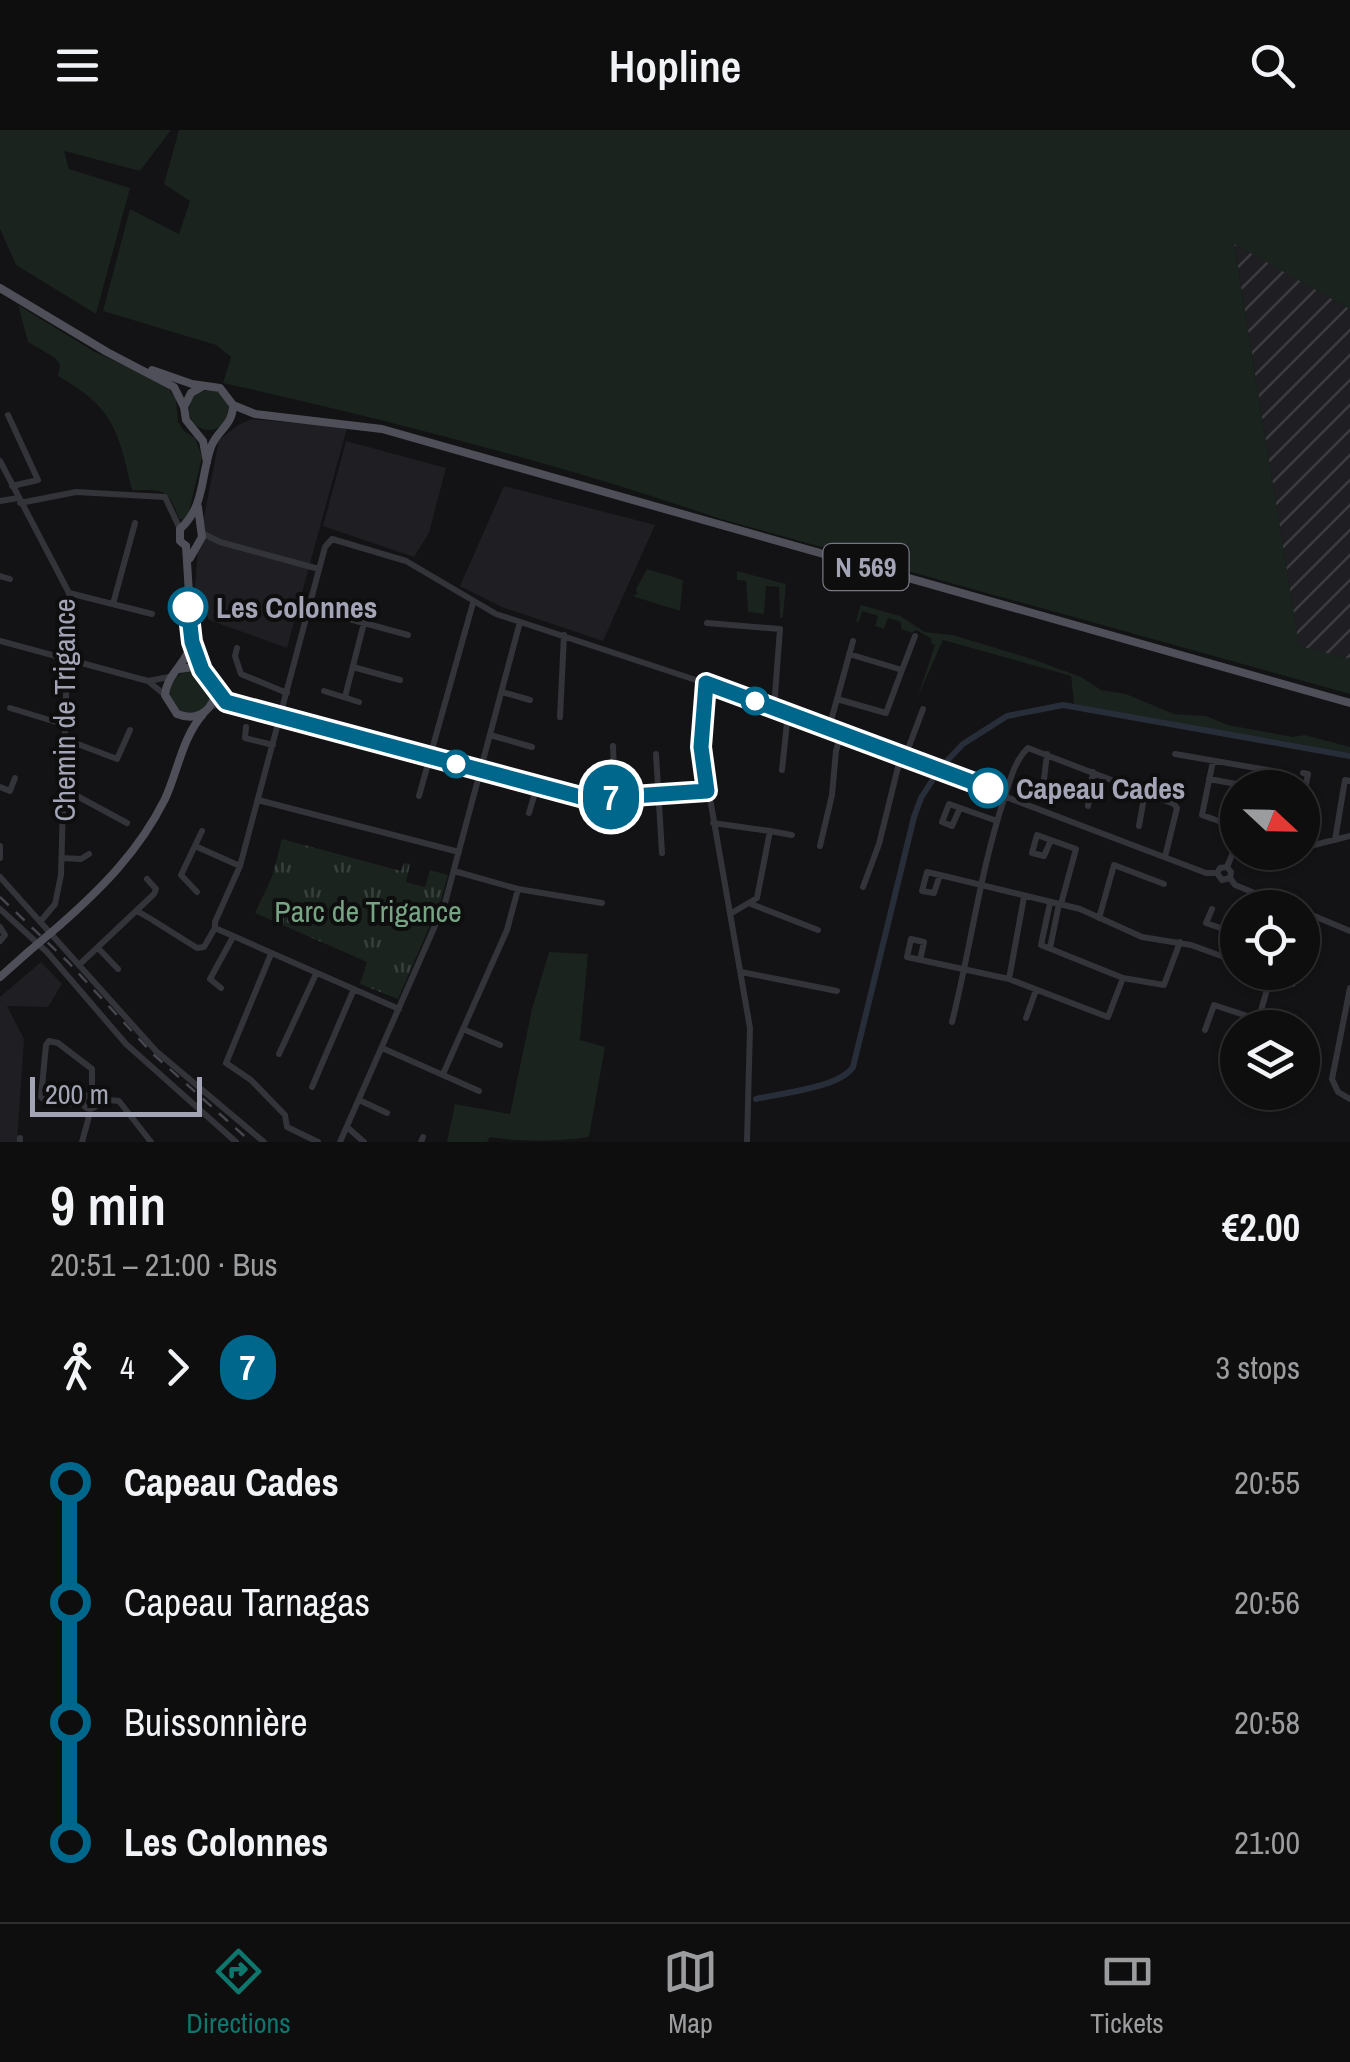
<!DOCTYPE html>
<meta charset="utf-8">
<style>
body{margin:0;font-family:"Archivo Narrow",sans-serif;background:#1c1c1d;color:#f1f3f6;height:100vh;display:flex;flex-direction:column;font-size:38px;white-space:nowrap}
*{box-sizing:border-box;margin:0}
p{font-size:32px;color:#9b9c9e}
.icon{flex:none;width:55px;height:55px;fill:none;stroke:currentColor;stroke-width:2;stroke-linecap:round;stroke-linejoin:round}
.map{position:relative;height:1012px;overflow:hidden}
.panel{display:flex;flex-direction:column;background:#0e0e0f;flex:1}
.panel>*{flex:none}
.badge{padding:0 20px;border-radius:32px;font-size:35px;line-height:65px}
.needle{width:65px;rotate:112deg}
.buttons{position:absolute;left:1220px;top:640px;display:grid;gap:20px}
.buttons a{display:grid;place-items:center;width:100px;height:100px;border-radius:50%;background:#0e0e0f;box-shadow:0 2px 8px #0004,0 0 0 2px #2e2e2f;font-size:50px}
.scale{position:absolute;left:30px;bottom:25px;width:172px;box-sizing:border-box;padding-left:10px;border:5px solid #a3a4b6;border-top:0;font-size:28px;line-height:35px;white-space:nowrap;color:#a3a4b6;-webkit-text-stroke:8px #0e0e0f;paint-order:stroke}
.map>.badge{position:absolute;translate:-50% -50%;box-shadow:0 0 0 5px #fff}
.legs{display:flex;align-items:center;gap:15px;height:110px;padding:0 50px;font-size:32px}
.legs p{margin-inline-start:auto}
.headline{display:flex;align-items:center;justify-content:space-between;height:170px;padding:0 50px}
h1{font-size:55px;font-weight:600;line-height:75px}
ul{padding:0 50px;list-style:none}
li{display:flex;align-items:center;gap:35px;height:120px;font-size:38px}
li i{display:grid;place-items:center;width:15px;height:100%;margin:0 12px;background:currentColor}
li i::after{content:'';width:25px;height:25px;margin:-12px;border:8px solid;border-radius:50%;background:#0e0e0f}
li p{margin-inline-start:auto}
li:first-child i{background:linear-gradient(#0000 50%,currentColor 0)}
li:last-child i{background:linear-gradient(currentColor 50%,#0000 0)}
header{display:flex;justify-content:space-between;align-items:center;height:130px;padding:0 50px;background:#0e0e0f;font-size:45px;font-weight:600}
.menu{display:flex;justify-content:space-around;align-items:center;height:140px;border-top:2px solid #2e2e2f;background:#0e0e0f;font-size:28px;color:#9b9c9e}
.menu a{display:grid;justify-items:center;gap:5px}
.menu .active{color:#0f766e}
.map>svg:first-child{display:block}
.built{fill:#1f1e22}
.industrial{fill:url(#industrial-furrows)}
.green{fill:#1a231d}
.park{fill:url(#park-tufts)}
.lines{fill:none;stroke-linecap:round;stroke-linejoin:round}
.canal{stroke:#282e39;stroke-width:6}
.minor{stroke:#33333a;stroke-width:6}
.major{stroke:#4f4f59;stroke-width:8}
.rail{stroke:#46464f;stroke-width:2.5;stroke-dasharray:12 10;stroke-linecap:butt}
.major-bridge{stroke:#4f4f59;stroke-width:8}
.line-1-casing{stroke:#fff;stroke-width:22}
.line-1{stroke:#00678c;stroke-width:15}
.stop-1-dot{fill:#fff;stroke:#00678c;stroke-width:5}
.labels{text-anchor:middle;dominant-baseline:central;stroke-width:8;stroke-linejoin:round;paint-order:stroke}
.shield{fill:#0e0e0f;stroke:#767784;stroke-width:2.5}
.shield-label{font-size:28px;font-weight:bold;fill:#a3a4b6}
.stop-label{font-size:30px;font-weight:bold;fill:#a3a4b6;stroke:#0e0e0f;text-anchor:start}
.street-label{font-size:30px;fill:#a3a4b6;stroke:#0e0e0f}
.park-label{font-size:30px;fill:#77a484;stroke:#0e0e0f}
</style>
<header><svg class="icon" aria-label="menu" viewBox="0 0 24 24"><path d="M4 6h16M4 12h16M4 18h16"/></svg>Hopline<svg class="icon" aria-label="search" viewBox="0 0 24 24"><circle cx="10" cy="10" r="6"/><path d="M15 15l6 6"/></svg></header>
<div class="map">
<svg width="1350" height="1012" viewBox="0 0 1350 1012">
<defs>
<pattern id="industrial-furrows" width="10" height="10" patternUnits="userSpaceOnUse" patternTransform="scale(2.5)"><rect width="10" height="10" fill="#1f1e22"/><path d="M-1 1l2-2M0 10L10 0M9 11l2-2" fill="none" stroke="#3c3c40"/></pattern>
<pattern id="park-tufts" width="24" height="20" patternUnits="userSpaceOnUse" patternTransform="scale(2.5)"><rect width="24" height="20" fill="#1a231d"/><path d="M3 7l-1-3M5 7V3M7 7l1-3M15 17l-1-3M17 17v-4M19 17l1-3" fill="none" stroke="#38403c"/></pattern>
</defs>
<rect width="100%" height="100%" fill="#131214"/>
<!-- built -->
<path class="built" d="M 252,289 L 347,298 L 287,518 L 209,490 L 195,456 L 198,417 L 219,310 L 238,295 Z
M 346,311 L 446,338 L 429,403 L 414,427 L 323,396 Z
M 504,356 L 655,395 L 603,511 L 502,477 L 460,456 Z
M 41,832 L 62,854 L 48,877 L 7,876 L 24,909 L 17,1012 L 0,1012 L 0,867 Z"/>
<!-- industrial -->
<path class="industrial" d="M 1234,113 L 1350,179 L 1350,529 L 1299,517 Z"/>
<!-- green -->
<path class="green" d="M 0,0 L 171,0 L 140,41 L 64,21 L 69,39 L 130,58 L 96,184 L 16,135 L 0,99 Z
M 179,0 L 1350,0 L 1350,179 L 1234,114 L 1299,516 L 1350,529 L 1350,564 L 721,389 C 558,334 391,290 223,253 L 231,227 L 216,215 L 103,181 L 130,79 L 179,104 L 190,71 L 164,54 Z
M 18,175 L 95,222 L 152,248 L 169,259 L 176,269 L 178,292 L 184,301 L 195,308 L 202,327 L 187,390 L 179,389 C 169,358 163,360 132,360 C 118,300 114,278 58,246 L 60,235 L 55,228 L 28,212 Z
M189 280a20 20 0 1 1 40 0a20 20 0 1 1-40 0Z
M 647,439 L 683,450 L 680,481 L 632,466 L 637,464 L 636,459 Z
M 737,441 L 786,454 L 783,487 L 780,488 L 779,457 L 766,456 L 764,484 L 748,482 L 746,451 L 737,450 Z
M 861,475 L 900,486 L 925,502 L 953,505 L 1032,529 L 1081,547 L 1101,560 L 1126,564 L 1174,584 L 1206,586 L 1228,595 L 1293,607 L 1305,605 L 1350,617 L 1350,623 L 1074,574 L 1071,546 L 943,510 L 917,569 L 935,515 L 931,513 L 932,509 L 916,500 L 912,503 L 901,499 L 901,492 L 888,488 L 884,499 L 875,496 L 878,486 L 862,481 L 859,492 L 856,491 Z
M169 563a21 21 0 1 1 42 0a21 21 0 1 1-42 0Z
M 549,822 L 588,824 L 580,910 L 605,917 L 589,1007 C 558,1012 521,1012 490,1007 L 487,1012 L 447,1012 L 455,974 L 510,984 L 532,879 Z"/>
<!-- park -->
<path class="park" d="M 282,709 L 401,741 L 404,733 L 410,734 L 406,752 L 425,757 L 430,740 L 448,745 L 441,770 L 398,869 L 360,854 L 367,832 L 255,783 L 272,747 Z"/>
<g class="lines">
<!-- canal -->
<path class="canal" d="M 945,633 L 963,614 L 1007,586 L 1063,575 L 1350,626
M 756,969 C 781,963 839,958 853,937 L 914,687 L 921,668 L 935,646"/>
<!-- minor -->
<path class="minor" d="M 8,285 L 38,350 L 12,356
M 0,331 L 69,463 L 61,745 L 55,774 L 40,792
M 0,371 L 18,368
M 20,373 L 76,362 L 165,367 L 180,399
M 202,403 L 220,412 L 319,439
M 0,446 L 10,449
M 69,463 L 152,484
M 113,474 L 135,393
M 309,478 L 364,493 L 345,567
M 364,493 L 408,505
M 707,493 L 780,499 L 774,578
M 0,511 L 148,551
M 237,518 L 235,526 L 241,544 L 287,563
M 353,537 L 400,550
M 902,540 L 915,506
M 706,553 L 701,617 L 750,898 L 747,1012
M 324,561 L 359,572
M 502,562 L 530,570
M 165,565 L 148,551 L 169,547
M 837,569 L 886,583 L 902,540 L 849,524
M 212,576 L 226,573 L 588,669 L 707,661
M 10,578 L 66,595
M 560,587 L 564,505
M 246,597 L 245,608 L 273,615
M 829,598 L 853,511
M 490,605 L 532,617
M 67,610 L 117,629 L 130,600
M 613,616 L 615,667
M 656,624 L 662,723
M 1175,624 L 1273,641 L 1269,658
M 905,627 L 923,579
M 1213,631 L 1202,685 L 1238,698
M 782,640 L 788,583
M 1209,649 L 1258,658
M 0,657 L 10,661 L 15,648
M 1043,658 L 1047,624
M 66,660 L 127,693
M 419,666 L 473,473
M 258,670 L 459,722
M 1302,674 L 1308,644 L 1303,643
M 1088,676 L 1093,642
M 960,678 L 952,696 L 942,692 L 949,674 L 997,691
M 529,683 L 537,656
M 713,693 L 770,701 L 757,768 L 730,784
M 1139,696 L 1145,662
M 770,701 L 792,705
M 1051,710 L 1044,726 L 1032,723 L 1037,705 L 1076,719 L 1061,774
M 1335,710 L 1345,650 L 1350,651
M 0,716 L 0,728
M 195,716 L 240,736
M 820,716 L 832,665 L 836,621 L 841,603
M 1302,718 L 1350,706
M 62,728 L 81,729 L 89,724
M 1227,737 L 1238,710
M 454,741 L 518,759 L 602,773
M 1217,743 L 1220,738 L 1227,737 L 1231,742 L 1230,748
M 940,745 L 934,763 L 922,761 L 927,742 L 940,745 L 1080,779 L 1142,807 L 1191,815 L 1238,832
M 0,747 L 156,921 L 264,1012
M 863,757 L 879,714 L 901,625
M 197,762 L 181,745 L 202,701
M 1050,773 L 1041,815 L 1123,848 L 1164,855 L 1180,812
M 751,774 L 818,800
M 1253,778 L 1258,765
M 0,779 L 47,822 L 126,914 L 236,1012
M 1212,779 L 1206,793 L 1238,804
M 137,781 L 151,789
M 1302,781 L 1350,801
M 1099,788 L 1114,735 L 1164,754
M 154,791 L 197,818 L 204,817 L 215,798 L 215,792 L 240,736 L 325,417 L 332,409 L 406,431 L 496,484 L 720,558 L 1206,743 L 1217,743 L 1222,750 L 1230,748 L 1235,755 L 1292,778
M 0,797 L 5,805 L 0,811
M 215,798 L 399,879
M 1302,810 L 1310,813
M 98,818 L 118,839
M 1050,818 L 1059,774
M 271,824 L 226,933 L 251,950 L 285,985 L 287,997 L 318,1012
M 1231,829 L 1238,814
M 920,830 L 924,812 L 911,809 L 907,827 L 1009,849 L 1108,887 L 1123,848
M 80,834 L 154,764 L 156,759 L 147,749
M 741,842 L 837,861
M 1266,842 L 1293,854
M 1009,849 L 1024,767
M 221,858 L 210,849 L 233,807
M 1350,858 L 1332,949 L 1338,962 L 1350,969
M 1026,888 L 1036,860
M 952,892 C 971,817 980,740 1005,666 C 1010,650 1015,630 1028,618 L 1174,674 L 1177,678 L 1165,727
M 1256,898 L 1272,842
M 463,899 L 500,915
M 1205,900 L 1214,875 L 1284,898
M 382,918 L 479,961
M 279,924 L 316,844
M 443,944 L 507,800 L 518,759
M 312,957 L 354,859
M83 972a7 7 0 1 1 14 0a7 7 0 1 1-14 0Z
M 98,969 L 119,971 L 151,1012
M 359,970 L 387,983
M 82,974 L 48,972 L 41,967 L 46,915 L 49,911 L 58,913 L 92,939 L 92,964
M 347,997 L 364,1012
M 20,1012 L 20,1008
M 82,1012 L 91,979
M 340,1012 L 445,773 L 520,492
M 421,1012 L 423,1007"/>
<!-- major -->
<path class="major" d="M 0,158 L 107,222 L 174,257 L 184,277 L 186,290 L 203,311 L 207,332
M 152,240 L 192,254 L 220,258 L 233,275 C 233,296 217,300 211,317 C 200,349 205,376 180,399 L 180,411 L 186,416
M 233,275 L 255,284 L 382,299 L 1350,573
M 184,277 L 191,263 L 203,256
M 186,416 L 192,512 L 202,540
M 190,428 L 202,407 L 198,377
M 179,539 L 194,537 L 211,548 L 215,566 C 209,584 195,591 177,584 L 165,565 C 167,543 187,534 192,512
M 60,795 C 102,758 139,721 165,669 C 178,641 182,608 203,584
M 0,847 L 27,823"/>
<!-- rail -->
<path class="rail" d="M 0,767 L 68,832 L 153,924 L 251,1012"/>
<!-- major-bridge -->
<path class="major-bridge" d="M 27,823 L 60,795"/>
</g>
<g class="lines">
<defs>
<path id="line-1" d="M 188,477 L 192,512 L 202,540 L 226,572 L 588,669 L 707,661 L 701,617 L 706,553 L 988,658"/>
</defs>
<!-- line-1 casing -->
<use href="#line-1" class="line-1-casing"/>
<!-- line-1 -->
<use href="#line-1" class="line-1"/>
</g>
<!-- markers -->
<g class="stop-1-dot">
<circle cx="188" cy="477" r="18"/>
<circle cx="755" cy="571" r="12"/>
<circle cx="456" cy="634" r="12"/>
<circle cx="988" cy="658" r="18"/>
</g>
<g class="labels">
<!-- shield labels -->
<rect class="shield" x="823.5" y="414" width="85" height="46" rx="8"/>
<g class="shield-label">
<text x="866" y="437">N 569</text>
</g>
<!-- stop labels -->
<g class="stop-label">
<text x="216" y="477">Les Colonnes</text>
<text x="1016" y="658">Capeau Cades</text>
</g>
<!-- street labels -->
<g class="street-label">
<text transform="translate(64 580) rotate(-90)">Chemin de Trigance</text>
</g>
<!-- park labels -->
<g class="park-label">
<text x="368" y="781">Parc de Trigance</text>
</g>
</g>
</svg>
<div class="buttons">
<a><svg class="needle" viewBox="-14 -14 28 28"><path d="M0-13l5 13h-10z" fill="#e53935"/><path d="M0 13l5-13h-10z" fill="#9b9c9e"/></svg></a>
<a><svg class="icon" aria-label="locate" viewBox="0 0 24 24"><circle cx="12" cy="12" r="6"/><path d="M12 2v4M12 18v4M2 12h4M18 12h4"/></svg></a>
<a><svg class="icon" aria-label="layers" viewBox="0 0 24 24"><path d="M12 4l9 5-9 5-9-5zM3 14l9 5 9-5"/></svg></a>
</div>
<div class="scale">200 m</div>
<b class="badge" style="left:611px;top:667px;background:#00678c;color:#fff">7</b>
</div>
<section class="panel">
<div class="headline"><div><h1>9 min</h1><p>20:51 – 21:00 · Bus</p></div><b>€2.00</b></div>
<div class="legs"><svg class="icon" aria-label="walk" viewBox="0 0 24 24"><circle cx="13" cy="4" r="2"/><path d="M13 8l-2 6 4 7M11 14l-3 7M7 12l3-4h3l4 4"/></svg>4<svg class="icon" aria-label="forward" viewBox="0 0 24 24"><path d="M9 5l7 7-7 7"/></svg><b class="badge" style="background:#00678c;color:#fff">7</b><p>3 stops</p></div>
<ul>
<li><i style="color:#00678c"></i><b>Capeau Cades</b><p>20:55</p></li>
<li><i style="color:#00678c"></i><span>Capeau Tarnagas</span><p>20:56</p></li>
<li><i style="color:#00678c"></i><span>Buissonnière</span><p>20:58</p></li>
<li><i style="color:#00678c"></i><b>Les Colonnes</b><p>21:00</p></li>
</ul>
</section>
<nav class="menu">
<a class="active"><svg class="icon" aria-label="directions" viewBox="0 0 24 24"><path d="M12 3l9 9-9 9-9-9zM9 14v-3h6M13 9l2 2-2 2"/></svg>Directions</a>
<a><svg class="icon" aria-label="map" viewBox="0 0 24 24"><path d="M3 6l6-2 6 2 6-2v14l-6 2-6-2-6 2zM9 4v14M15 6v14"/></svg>Map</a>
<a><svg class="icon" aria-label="tickets" viewBox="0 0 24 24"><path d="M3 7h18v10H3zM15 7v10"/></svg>Tickets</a>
</nav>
